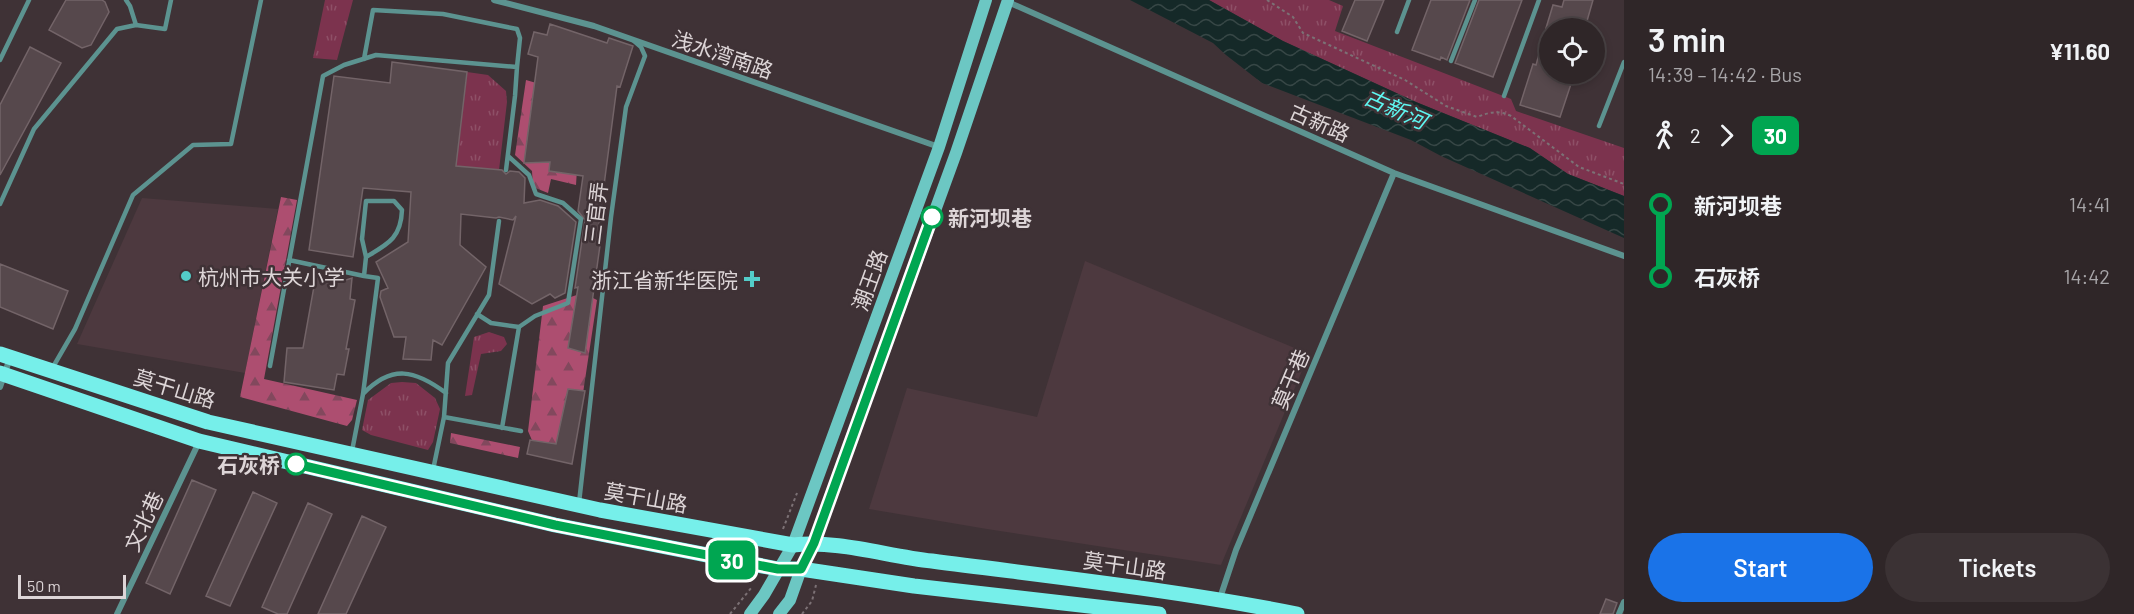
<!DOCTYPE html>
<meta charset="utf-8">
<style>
body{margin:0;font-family:Barlow,"Noto Sans SC",sans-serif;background:#3b3234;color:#f1f3f6;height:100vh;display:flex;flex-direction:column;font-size:22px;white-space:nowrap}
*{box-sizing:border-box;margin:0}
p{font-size:20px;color:#a7a5a8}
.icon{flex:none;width:33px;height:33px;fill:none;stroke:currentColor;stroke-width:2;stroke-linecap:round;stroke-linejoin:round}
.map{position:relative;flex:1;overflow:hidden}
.side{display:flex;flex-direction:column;background:#2f2628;width:510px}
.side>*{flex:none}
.badge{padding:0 12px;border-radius:9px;font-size:21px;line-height:39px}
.tools{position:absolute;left:1539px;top:18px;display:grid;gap:12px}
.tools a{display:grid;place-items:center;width:66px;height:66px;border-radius:50%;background:#2f2628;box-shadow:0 3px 9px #0003,0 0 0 2px #4a4345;font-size:30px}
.scale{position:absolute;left:18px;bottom:15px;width:108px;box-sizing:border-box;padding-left:6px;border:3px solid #ddd5d7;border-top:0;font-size:16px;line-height:21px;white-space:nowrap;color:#ddd5d7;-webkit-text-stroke:4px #3f3236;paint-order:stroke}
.map>.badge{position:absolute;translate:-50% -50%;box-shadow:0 0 0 3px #fff}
.legs{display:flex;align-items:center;gap:9px;height:66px;padding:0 24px;font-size:20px}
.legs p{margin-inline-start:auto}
.summary{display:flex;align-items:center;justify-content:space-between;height:102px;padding:0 24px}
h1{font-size:33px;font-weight:600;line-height:45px}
.cta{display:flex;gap:12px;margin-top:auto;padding:12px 24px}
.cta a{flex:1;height:69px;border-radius:36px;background:#1a73e8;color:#fff;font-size:24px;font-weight:600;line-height:69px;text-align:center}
.cta a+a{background:#3b3234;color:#f1f3f6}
ul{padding:0 24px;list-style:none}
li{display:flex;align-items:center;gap:21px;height:72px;font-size:22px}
li i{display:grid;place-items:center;width:9px;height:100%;margin:0 8px;background:currentColor}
li i::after{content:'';width:15px;height:15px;margin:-8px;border:4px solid;border-radius:50%;background:#2f2628}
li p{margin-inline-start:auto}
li:first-child i{background:linear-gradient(#0000 50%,currentColor 0)}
li:last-child i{background:linear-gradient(currentColor 50%,#0000 0)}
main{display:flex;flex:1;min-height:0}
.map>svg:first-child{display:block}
.built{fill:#4d393f}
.grass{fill:url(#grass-tufts)}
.forest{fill:url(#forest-firs)}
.water{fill:url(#water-waves)}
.building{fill:#56484c;stroke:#736468;stroke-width:1.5}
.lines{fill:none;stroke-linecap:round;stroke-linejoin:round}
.path{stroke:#7c7175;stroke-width:2;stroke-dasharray:3 3;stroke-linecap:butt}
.lane{stroke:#5c9390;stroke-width:4.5}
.street{stroke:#5c9390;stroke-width:6}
.secondary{stroke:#6cc7c3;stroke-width:12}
.primary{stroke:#76efea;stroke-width:15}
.line-1-casing{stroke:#fff;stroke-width:14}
.line-1{stroke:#00a651;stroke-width:9}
.stop-1-dot{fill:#fff;stroke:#00a651;stroke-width:3}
.poi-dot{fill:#53cdc9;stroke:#3f3236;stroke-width:2}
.labels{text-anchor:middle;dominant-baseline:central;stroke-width:5;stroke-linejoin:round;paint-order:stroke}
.street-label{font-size:21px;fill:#ddd5d7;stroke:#3f3236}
.stop-label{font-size:21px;font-weight:bold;fill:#ddd5d7;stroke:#3f3236;text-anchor:start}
.poi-label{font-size:21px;fill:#ddd5d7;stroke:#3f3236;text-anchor:start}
.water-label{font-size:22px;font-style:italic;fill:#5ef5f0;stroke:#3f3236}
</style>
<main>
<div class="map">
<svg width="1624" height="614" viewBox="0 0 1624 614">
<defs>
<pattern id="grass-tufts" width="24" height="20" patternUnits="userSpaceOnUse" patternTransform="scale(1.5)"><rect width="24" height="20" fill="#7c334e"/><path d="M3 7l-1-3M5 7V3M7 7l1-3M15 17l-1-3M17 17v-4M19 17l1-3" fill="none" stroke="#8e5067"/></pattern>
<pattern id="forest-firs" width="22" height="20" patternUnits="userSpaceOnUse" patternTransform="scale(1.5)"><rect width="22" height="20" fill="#ad4e70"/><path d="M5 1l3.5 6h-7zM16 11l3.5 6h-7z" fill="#82485d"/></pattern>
<pattern id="water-waves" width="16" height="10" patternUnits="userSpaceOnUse" patternTransform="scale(1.5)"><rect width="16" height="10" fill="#152928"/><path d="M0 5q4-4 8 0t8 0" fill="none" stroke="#374746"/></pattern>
</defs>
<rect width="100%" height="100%" fill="#3f3236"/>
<!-- built -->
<path class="built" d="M 142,198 L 278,209 L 245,373 L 77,344 Z
M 1085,261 L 1309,354 L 1221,565 L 987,529 L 869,509 L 907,388 L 1037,417 Z"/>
<!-- grass -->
<path class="grass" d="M 325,0 L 353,0 L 337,60 L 313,58 Z
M 1209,0 L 1329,0 L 1343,6 L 1335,31 L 1511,99 L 1516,111 L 1624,148 L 1624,196 L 1568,174 L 1529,148 L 1416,102 L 1283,41 Z
M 467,72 L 488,75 L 506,91 L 507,102 L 499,170 L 456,166 Z
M 489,332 L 504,337 L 507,344 L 501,351 L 481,354 L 472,395 L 465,396 L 474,337 Z
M 402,382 L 416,383 L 435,398 L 440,409 L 433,442 L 428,450 L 371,435 L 362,430 L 368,400 L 391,383 Z"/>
<!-- forest -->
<path class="forest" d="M 526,80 L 567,92 L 577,169 L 576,185 L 551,179 L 548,193 L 533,187 L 532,171 L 515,155 Z
M 281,197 L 297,200 L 264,379 L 357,400 L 352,420 L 347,426 L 240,397 Z
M 583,293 L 597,300 L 574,453 L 534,445 L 528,431 L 543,306 Z
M 451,433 L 520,447 L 518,458 L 450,443 Z"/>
<!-- water -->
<path class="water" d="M 1130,0 L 1209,0 L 1283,41 L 1416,102 L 1530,148 L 1568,174 L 1624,196 L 1624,238 L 1441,156 L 1411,140 L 1262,83 L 1226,55 L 1213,43 Z"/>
<!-- building -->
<path class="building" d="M 66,0 L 102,0 L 105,2 L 109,12 L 91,45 L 82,48 L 49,30 Z
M 1355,0 L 1384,0 L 1367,41 L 1342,31 Z
M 1431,0 L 1470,0 L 1447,60 L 1441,57 L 1440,60 L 1412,50 Z
M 1479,0 L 1522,0 L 1493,77 L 1455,63 Z
M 1564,0 L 1593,0 L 1585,28 L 1546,28 L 1553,5 L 1562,7 Z
M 550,24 L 607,43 L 609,38 L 633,46 L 620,87 L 617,86 L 598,231 L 602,231 L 585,353 L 568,348 L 578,287 L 575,288 L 585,220 L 578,211 L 583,176 L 549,171 L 550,162 L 524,163 L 538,57 L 528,54 L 534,32 L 547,35 Z
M 1546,29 L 1550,29 L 1550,74 L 1574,75 L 1560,117 L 1520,105 L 1533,64 L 1536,65 Z
M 30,47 L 61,63 L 0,175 L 0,105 Z
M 392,62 L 467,72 L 456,166 L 502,170 L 506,174 L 510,171 L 519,172 L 525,178 L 524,203 L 540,200 L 558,206 L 576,222 L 565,293 L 555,298 L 550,294 L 532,304 L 499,284 L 516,216 L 513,220 L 499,217 L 496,218 L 461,214 L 460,245 L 486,267 L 442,345 L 433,340 L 431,360 L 403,359 L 406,337 L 394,337 L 380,297 L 381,291 L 388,288 L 376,262 L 408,242 L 411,192 L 363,188 L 353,257 L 309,250 L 334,76 L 390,83 Z
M 0,264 L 68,291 L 53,329 L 0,307 Z
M 316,275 L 346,280 L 352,278 L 350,299 L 355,300 L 346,349 L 349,349 L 344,375 L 337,374 L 334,390 L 284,382 L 287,348 L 303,348 Z
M 568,389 L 585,391 L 572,464 L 527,454 L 530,440 L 556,444 Z
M 192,480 L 216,490 L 170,594 L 146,583 Z
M 253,492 L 277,503 L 230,606 L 206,596 Z
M 308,503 L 332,514 L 287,614 L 278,614 L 262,607 Z
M 362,516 L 386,527 L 346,614 L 318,614 Z
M 1606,599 L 1617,603 L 1613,614 L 1600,614 Z"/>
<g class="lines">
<!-- path -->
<path class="path" d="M 1267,0 L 1293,17 L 1303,33 L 1405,80 L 1446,106 L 1477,117 C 1490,112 1498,110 1511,116 L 1579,167 L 1624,184
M 783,529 L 797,493
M 730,614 L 752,587
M 802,614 L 812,601 L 816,585"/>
<!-- lane -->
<path class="lane" d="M 126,0 L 130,6 L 136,25
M 1397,32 L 1409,0
M 364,59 L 373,10 L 443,14 L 517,29 L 520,38 L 517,67
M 0,60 L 29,0
M 1451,61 L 1475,0
M 1504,96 L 1539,0
M 1599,126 L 1624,62
M 0,204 L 34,129 L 117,29 L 136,25 L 165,29 L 171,0
M 289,260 L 364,276
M 477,314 L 491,323 L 519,327 L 535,316 L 568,303 L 581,219 L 563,203 L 536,194 L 529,175 L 508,156
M 270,366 L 323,76 L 344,65 L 376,55 L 517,67 L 515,96 L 506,170
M 53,367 L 75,329 L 133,195 L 193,145 L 231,144 L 261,0
M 363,394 C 392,364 415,370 446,393
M 444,417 L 521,431
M 502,428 L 519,327
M 352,451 L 363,394 L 378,278 L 364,276 L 366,257 C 388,244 401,238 402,210 L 394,201 L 366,201 L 362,239 L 366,257
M 433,470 L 444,417 L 448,363 L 489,295 L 499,221
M 579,503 L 611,217 L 626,107 L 645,56 L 641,47 L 634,41"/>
<!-- street -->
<path class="street" d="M 494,0 L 594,26 L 939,147
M 1008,2 L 1394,173 L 1624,256
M 0,387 L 10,358
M 1220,598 L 1236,550 L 1394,173
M 117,614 L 199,442
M 1619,614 L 1624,602"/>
<!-- secondary -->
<path class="secondary" d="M 750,614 L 764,595 L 793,545 L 939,147 L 986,0
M 779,614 L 790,600 L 801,569 L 814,543 L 956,153 L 1008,0"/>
<!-- primary -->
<path class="primary" d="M 0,354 L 208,422 L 600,510 L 793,545 C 839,540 886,556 932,561 C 1054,577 1176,590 1297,614
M 0,373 L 199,441 L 555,525 L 778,569 L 801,569 L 914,586 L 1159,614"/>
</g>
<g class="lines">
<defs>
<path id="line-1" d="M 296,464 L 555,525 L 778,569 L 801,569 L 814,543 L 932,217"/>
</defs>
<!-- line-1 casing -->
<use href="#line-1" class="line-1-casing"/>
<!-- line-1 -->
<use href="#line-1" class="line-1"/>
</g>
<!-- markers -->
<g class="stop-1-dot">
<circle cx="932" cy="217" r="10"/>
<circle cx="296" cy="464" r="10"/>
</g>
<g class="poi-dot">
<circle cx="186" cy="276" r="6"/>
<path d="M749 270h6v6h6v6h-6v6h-6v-6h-6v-6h6z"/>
</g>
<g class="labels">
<!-- street labels -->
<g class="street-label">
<text transform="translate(723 54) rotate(19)">浅水湾南路</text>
<text transform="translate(1320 122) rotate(24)">古新路</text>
<text transform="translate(595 213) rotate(-83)">三官弄</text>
<text transform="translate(869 280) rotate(-70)">潮王路</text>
<text transform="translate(1290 379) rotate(-67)">莫干巷</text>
<text transform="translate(175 388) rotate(17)">莫干山路</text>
<text transform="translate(646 497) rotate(10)">莫干山路</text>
<text transform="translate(143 521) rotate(-65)">文北巷</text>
<text transform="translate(1125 565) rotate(8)">莫干山路</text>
</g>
<!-- stop labels -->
<g class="stop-label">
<text x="948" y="217">新河坝巷</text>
<text x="280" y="464" text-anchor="end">石灰桥</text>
</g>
<!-- poi labels -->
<g class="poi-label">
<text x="198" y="276">杭州市大关小学</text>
<text x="738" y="279" text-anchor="end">浙江省新华医院</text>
</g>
<!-- water labels -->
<g class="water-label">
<text transform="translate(1396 108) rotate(24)">古新河</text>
</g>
</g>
</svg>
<div class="tools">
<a><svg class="icon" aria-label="locate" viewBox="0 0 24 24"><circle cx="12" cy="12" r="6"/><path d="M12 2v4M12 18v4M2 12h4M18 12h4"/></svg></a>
</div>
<div class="scale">50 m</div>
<b class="badge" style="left:732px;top:560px;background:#00a651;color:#fff">30</b>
</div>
<section class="side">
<div class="summary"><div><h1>3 min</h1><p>14:39 – 14:42 · Bus</p></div><b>¥11.60</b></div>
<div class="legs"><svg class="icon" aria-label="walk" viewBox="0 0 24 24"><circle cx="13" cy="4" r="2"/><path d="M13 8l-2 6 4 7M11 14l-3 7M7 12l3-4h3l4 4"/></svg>2<svg class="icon" aria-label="forward" viewBox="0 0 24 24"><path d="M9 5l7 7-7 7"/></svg><b class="badge" style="background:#00a651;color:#fff">30</b></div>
<ul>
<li><i style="color:#00a651"></i><b>新河坝巷</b><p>14:41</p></li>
<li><i style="color:#00a651"></i><b>石灰桥</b><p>14:42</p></li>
</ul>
<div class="cta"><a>Start</a><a>Tickets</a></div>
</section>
</main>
